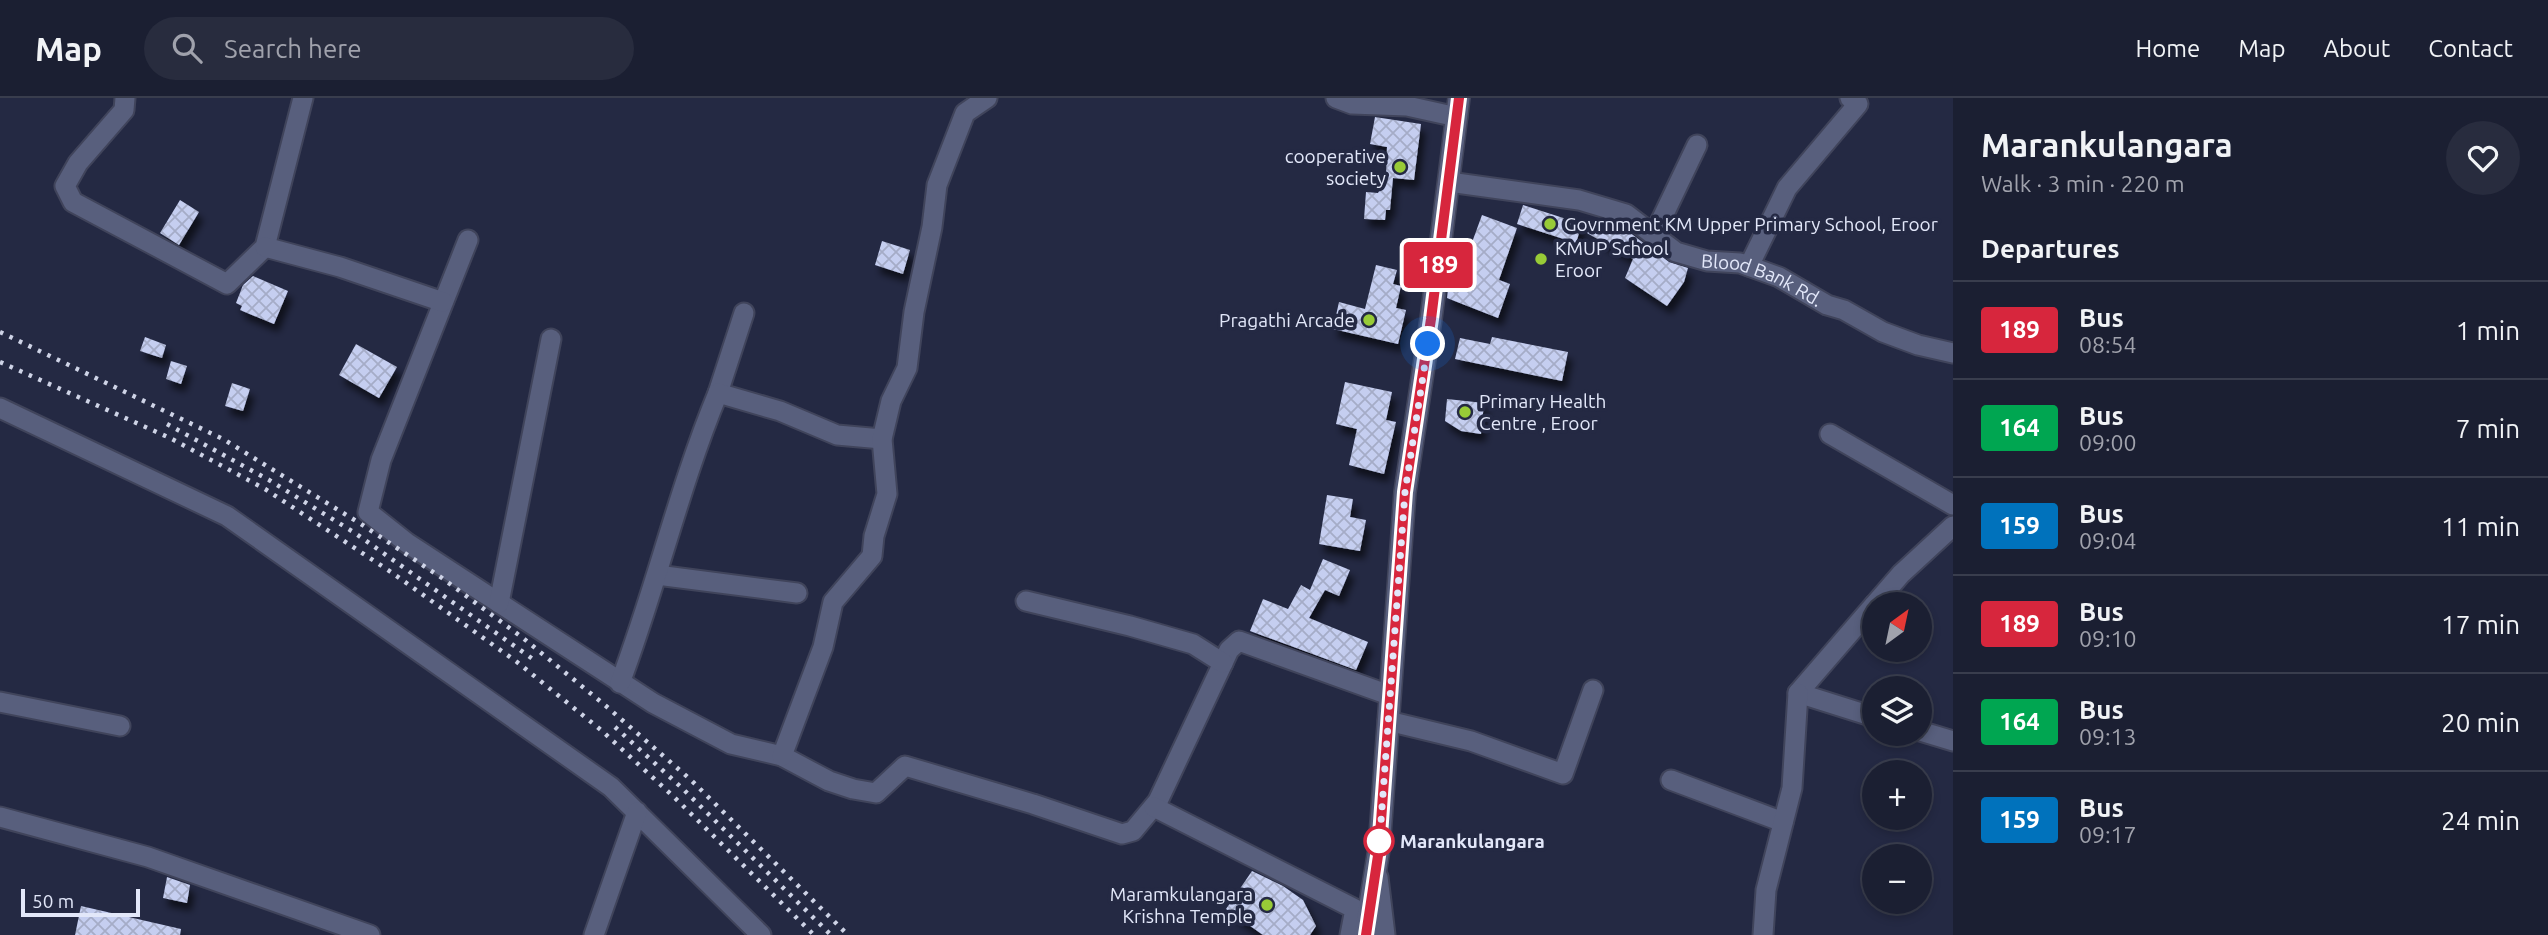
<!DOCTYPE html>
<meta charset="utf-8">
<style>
body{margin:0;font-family:Ubuntu,sans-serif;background:#282c3e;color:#f1f3f6;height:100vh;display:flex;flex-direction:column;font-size:26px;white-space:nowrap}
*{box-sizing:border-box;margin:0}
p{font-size:23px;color:#a0a2ac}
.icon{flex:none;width:38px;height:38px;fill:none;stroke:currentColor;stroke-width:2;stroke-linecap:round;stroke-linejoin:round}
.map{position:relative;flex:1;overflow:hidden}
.drawer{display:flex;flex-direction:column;background:#1b1f32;width:595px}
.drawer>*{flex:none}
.badge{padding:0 14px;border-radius:5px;font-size:24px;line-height:46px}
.needle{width:46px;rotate:33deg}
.buttons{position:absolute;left:1862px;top:494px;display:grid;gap:14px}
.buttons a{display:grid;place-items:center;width:70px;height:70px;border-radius:50%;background:#1b1f32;box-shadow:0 4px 10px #0003,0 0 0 2px #393d4d;font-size:35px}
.scale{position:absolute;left:21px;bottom:18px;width:119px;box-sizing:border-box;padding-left:7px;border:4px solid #e2e7f9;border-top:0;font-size:19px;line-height:24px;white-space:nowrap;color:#e2e7f9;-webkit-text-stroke:5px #242943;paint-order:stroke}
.you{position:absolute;width:35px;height:35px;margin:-18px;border:5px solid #fff;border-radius:50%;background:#1a73e8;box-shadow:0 0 0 10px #1a73e833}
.map>.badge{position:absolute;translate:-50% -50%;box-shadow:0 0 0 4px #fff}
h2{padding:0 28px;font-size:26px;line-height:63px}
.round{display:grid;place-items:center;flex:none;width:74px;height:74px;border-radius:37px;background:#282c3e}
.head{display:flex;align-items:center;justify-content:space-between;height:119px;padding:0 28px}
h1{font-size:33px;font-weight:700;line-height:52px}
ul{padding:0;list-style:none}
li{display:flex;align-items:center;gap:21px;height:98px;padding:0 28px;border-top:2px solid #393d4d}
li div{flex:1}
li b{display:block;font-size:26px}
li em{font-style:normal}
li .badge{min-width:77px;font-weight:700;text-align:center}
header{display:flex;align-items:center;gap:42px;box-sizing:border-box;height:98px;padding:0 35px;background:#1b1f32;border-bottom:2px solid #393d4d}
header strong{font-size:33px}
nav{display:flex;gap:38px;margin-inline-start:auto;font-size:24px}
.search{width:490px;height:63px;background:#282c3e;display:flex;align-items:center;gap:18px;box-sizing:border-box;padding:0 24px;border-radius:38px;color:#a0a2ac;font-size:26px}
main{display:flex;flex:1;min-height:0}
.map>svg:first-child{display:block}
.building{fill:url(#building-cross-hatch);filter:url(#shadow)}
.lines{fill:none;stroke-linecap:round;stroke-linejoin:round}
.street-casing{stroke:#40445b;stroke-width:23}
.secondary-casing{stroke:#40445b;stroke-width:24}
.street{stroke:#585f7d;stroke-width:19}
.secondary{stroke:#585f7d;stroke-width:21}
.rail{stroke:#ced3e6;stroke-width:4.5;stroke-dasharray:3.5 7;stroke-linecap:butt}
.line-casing{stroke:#fff;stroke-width:16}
.line{stroke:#d7263d;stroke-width:10}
.walk{stroke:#e2e7f9;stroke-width:7;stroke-dasharray:0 12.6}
.poi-dot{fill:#98cb37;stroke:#242943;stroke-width:2.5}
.stop-dot{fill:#fff;stroke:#d7263d;stroke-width:3.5}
.labels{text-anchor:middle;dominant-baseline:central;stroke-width:7;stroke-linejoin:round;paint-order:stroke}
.poi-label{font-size:19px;fill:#e2e7f9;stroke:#242943;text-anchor:end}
.street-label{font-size:19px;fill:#e2e7f9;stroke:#242943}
.stop-label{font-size:19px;font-weight:bold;fill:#e2e7f9;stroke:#242943;text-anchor:start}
</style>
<header>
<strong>Map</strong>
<div class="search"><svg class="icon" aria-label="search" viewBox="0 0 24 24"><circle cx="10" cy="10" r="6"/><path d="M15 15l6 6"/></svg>Search here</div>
<nav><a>Home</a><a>Map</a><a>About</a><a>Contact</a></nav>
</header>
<main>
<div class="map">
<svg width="1953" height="837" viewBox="0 0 1953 837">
<defs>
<pattern id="building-cross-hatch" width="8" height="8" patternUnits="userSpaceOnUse" patternTransform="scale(1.75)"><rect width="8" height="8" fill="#c5cef0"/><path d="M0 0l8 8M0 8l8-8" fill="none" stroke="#a5acc7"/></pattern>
<filter id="shadow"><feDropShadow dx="4.5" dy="8" stdDeviation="3.5" flood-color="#0009"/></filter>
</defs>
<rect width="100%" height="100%" fill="#242943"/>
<!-- building -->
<path class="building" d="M 1375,19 L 1421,26 L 1414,82 L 1393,80 L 1390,112 L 1386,112 L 1385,122 L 1364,121 L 1366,94 L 1378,95 L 1386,79 L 1387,49 L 1370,46 Z
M 180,102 L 199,114 L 179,147 L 160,135 Z
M 1523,107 L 1582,126 L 1576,145 L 1517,126 Z
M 1482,117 L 1517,130 L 1499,182 L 1510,186 L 1498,220 L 1447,200 L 1451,165 L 1463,169 Z
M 1596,120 L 1629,134 L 1669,164 L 1688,170 L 1684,184 L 1667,208 L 1625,180 L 1633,161 L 1587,135 Z
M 882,143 L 910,152 L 903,176 L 875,167 Z
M 1376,167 L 1397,172 L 1393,186 L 1401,188 L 1396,210 L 1406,212 L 1398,246 L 1333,231 L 1339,204 L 1365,211 Z
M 253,178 L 288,193 L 274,226 L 240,212 L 242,208 L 236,205 L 243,187 Z
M 145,239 L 166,247 L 162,260 L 140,253 Z
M 1492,239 L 1568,254 L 1562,283 L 1455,261 L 1460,240 L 1490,246 Z
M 356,246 L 397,269 L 379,300 L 339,277 Z
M 171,263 L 187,268 L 181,286 L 166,281 Z
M 1345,284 L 1392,294 L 1386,322 L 1396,324 L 1384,376 L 1349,367 L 1357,331 L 1336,326 Z
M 232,285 L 250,291 L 243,313 L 225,308 Z
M 1447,301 L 1484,305 L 1481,336 L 1461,333 L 1445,323 Z
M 1327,397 L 1353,401 L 1350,419 L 1366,422 L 1360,453 L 1319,446 Z
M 1323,461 L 1350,472 L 1339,498 L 1325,492 L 1309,520 L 1368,544 L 1356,572 L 1250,533 L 1263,501 L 1288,511 L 1301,487 L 1310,492 Z
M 1252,773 L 1283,788 L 1303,802 L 1316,828 L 1310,837 L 1263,837 L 1226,811 Z
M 167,779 L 190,787 L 187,805 L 163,800 Z
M 81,808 L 181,831 L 180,837 L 75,837 Z"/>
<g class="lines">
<defs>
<g id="street">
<path d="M 125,0 L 124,12 L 78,65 L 65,88 L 73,104 L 227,186 L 265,149 L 303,0"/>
<path d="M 1336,0 L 1352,6 L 1407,8 L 1457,19"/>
<path id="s1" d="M 1449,84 L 1579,102 L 1626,116 L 1676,154 L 1707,163 L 1740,165 L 1779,179 L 1827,207 L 1844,212 L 1883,234 L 1918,247 L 1953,255"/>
<path d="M 1654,137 L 1697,47"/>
<path d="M 468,142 L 381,362 L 368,414 L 407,445 L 653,605 L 731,646 L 782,658 L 829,683 L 853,691 L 876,695 L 905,668 L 1033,706 L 1122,736 L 1133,733 L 1158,703 L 1223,565 L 1229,552 L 1239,543 L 1389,597"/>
<path d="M 265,149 L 340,169 L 443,204"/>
<path d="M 1749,168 L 1787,90 L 1858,6 L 1850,0"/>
<path d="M 718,295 L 744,215"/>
<path d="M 0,310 L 227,418 L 611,689 L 761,837"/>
<path d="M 1830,336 L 1953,407"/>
<path d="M 657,477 L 797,495"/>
<path d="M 1026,503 L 1130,528 L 1193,546 L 1223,565"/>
<path d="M 499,505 L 551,241"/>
<path d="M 1875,506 L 1901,476 L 1953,428"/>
<path d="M 1874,507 L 1798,595 L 1874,619"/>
<path d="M 620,585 C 656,490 679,389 718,295 L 780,313 L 837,337 L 882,341"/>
<path d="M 0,604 L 120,628"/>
<path d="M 1388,623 L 1471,643 L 1563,676 L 1593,592"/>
<path d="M 1920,633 L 1953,643"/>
<path d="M 782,658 L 823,549 L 833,504 L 872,458 L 874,438 L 887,396 L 882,341 L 891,303 L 907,270 L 914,214 L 932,129 L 937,87 L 965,15 L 987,0"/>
<path d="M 1671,682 L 1783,724"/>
<path d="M 1154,709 L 1355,811 L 1350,837"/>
<path d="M 0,719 L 148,759 L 370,837"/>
<path d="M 1378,779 L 1385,837"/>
<path d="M 594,837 L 637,714"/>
<path d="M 1763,837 L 1766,792 L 1792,690 L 1798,595"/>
</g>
<path id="secondary" d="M 1365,837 L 1379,751 L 1405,394 L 1431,221 L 1459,0"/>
</defs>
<!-- street casing -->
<use href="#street" class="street-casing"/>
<!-- secondary casing -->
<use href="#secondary" class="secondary-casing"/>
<!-- street -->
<use href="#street" class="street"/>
<!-- secondary -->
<use href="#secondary" class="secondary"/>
<!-- rail -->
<path class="rail" d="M 0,234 L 223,341 L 361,426 L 442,480 L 523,540 L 606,608 L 691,682 L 848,837
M 0,264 L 170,340 L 265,391 L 391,474 L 517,564 L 601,632 L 674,699 L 814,837
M 167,326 L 269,382 L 355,435 L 537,564
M 615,629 L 682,690 L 831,837"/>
</g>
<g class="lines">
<defs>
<path id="line" d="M 1366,837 L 1379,751 L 1405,394 L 1431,221 L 1459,0"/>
</defs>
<!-- line casing -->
<use href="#line" class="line-casing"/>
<!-- line -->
<use href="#line" class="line"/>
<!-- walk -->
<path class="walk" d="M 1379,743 L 1379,751 L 1405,394 L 1428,246"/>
</g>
<!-- markers -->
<g class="poi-dot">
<circle cx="1400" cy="69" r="7"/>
<circle cx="1550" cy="126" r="7"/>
<circle cx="1541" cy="161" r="7"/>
<circle cx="1369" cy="222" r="7"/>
<circle cx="1465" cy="314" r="7"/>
<circle cx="1267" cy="807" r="7"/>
</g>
<circle class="stop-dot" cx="1379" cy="743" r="14"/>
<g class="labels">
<!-- poi labels -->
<g class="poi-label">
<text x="1386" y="58">cooperative<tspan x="1386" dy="22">society</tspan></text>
<text x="1564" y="126" text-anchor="start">Govrnment KM Upper Primary School, Eroor</text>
<text x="1555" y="150" text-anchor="start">KMUP School<tspan x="1555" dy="22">Eroor</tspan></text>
<text x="1355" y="222">Pragathi Arcade</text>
<text x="1479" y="303" text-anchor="start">Primary Health<tspan x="1479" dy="22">Centre , Eroor</tspan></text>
<text x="1253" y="796">Maramkulangara<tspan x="1253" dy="22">Krishna Temple</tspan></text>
</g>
<!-- street labels -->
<g class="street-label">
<text stroke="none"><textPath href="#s1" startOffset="334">Blood Bank Rd.</textPath></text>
</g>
<!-- stop labels -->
<g class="stop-label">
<text x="1400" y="743">Marankulangara</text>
</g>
</g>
</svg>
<div class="buttons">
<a><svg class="needle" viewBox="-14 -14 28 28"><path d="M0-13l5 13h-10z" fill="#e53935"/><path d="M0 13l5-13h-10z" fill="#a0a2ac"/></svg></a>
<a><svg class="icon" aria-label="layers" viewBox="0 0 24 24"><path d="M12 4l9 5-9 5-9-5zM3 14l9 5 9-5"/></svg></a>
<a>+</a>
<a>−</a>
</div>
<div class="scale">50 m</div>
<div class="you" style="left:1428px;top:246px"></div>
<b class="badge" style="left:1438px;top:167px;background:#d7263d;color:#fff">189</b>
</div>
<section class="drawer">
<div class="head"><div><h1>Marankulangara</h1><p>Walk · 3 min · 220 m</p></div><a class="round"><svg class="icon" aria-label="heart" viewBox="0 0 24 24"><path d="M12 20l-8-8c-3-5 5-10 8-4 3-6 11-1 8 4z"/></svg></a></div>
<h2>Departures</h2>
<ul>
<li><span class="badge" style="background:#d7263d;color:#fff">189</span><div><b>Bus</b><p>08:54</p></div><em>1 min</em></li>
<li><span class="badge" style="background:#00a651;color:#fff">164</span><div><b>Bus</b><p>09:00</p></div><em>7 min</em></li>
<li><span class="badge" style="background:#0072bc;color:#fff">159</span><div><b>Bus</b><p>09:04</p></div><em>11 min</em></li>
<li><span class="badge" style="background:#d7263d;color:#fff">189</span><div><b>Bus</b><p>09:10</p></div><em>17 min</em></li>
<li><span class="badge" style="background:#00a651;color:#fff">164</span><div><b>Bus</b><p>09:13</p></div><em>20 min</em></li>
<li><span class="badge" style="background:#0072bc;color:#fff">159</span><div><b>Bus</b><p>09:17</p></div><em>24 min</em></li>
</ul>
</section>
</main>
